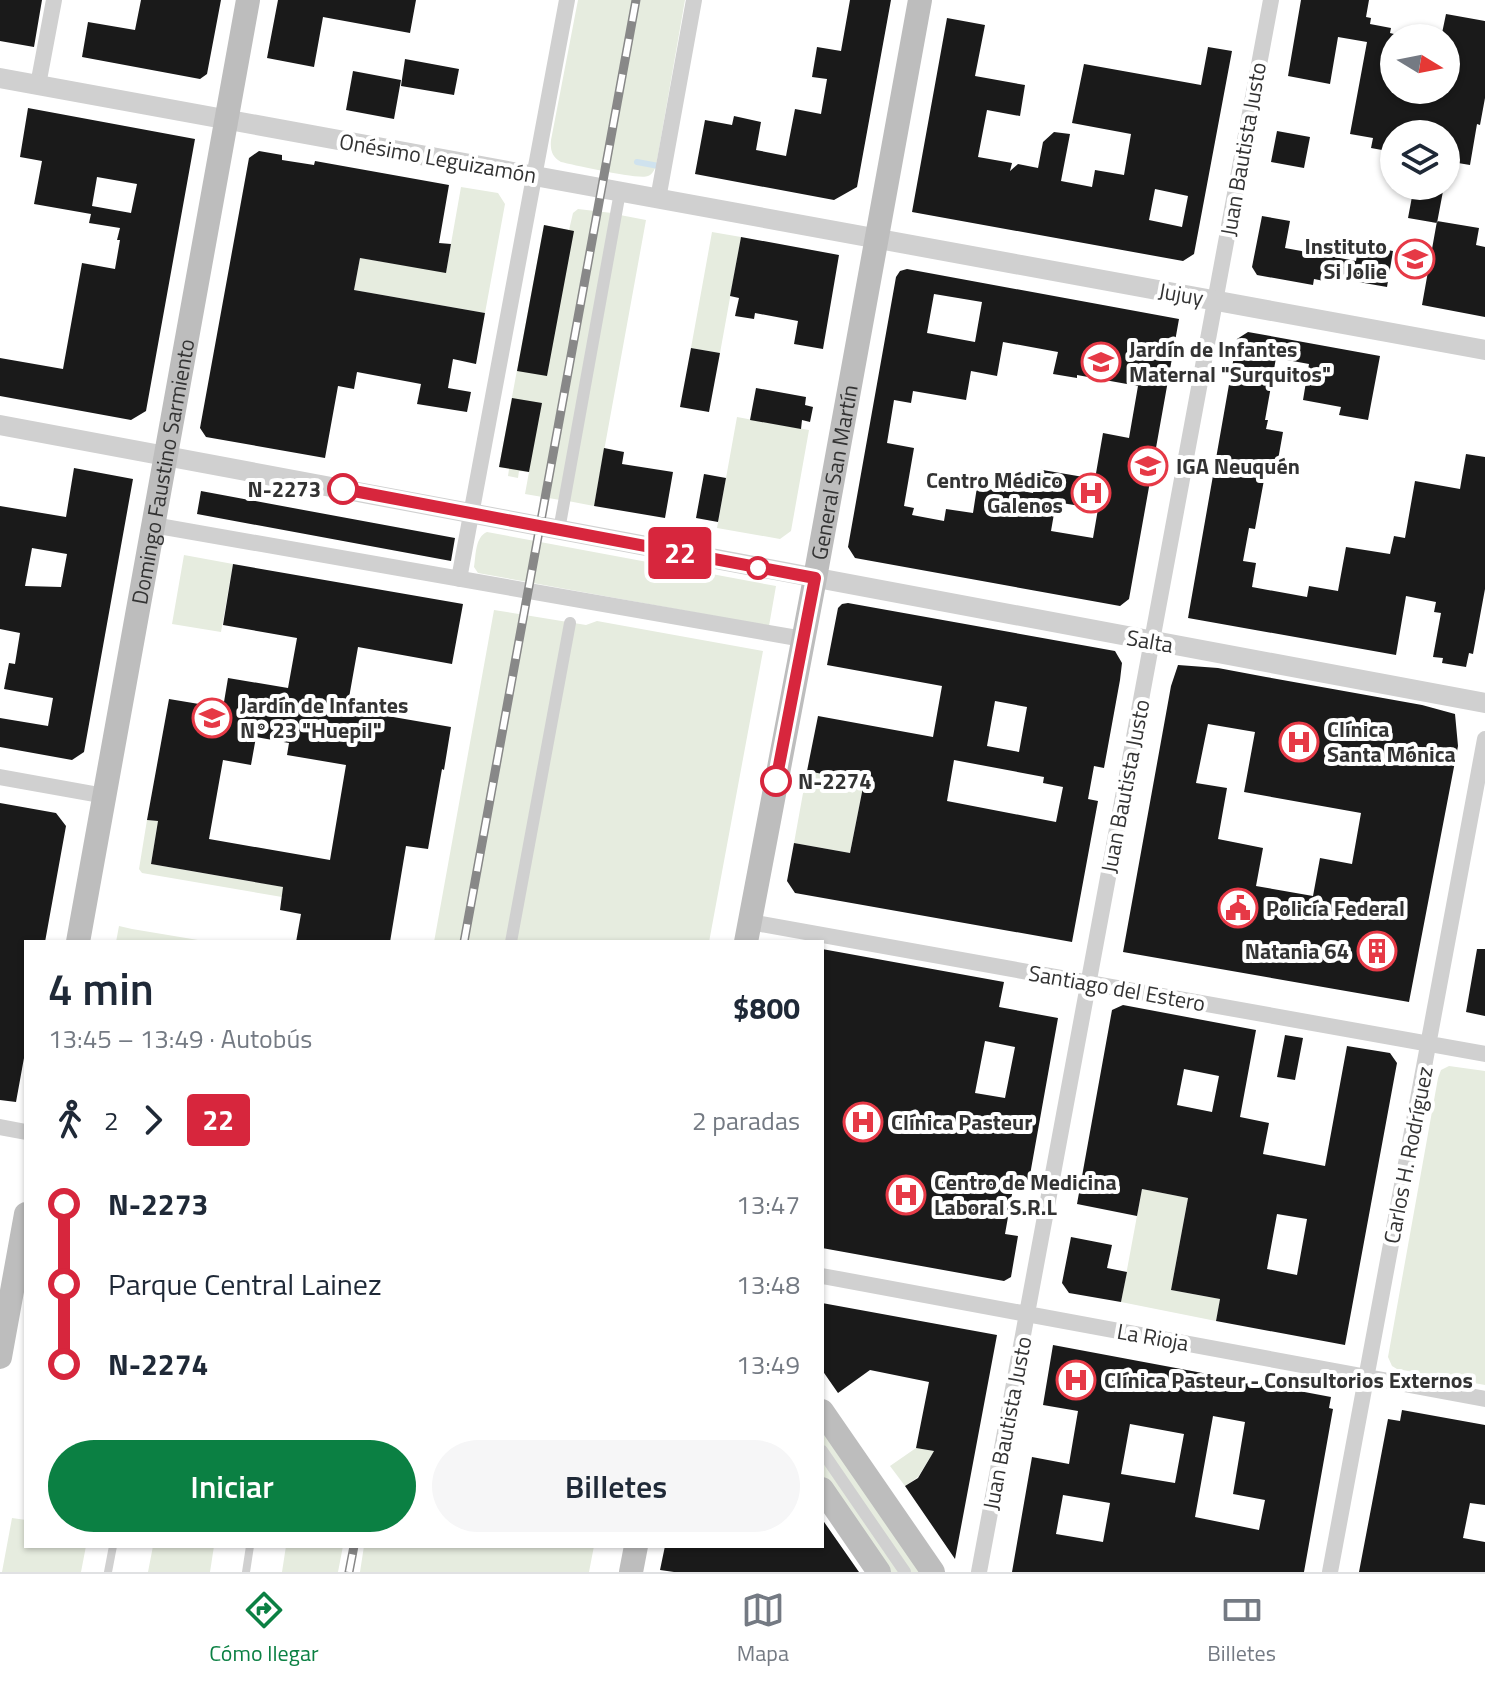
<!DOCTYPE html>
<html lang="es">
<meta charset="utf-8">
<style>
body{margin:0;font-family:"Titillium Web",sans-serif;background:#f6f6f7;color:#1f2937;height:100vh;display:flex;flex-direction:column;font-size:30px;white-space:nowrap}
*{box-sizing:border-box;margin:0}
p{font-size:26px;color:#747a83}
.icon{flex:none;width:44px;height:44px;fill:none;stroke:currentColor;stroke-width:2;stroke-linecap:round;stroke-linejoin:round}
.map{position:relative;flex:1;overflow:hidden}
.side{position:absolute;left:24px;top:940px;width:800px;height:608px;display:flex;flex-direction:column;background:#fff;border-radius:0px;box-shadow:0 2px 6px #0004}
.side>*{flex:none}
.badge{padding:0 16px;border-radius:6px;font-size:28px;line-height:52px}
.needle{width:52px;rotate:100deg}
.buttons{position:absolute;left:1380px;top:24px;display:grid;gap:16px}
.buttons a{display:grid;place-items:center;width:80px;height:80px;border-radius:50%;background:#fff;box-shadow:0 2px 6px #0004;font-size:40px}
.map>.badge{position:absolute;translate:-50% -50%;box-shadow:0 0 0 4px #fff}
.legs{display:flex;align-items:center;gap:12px;height:88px;padding:0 24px;font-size:26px}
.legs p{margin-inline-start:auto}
.head{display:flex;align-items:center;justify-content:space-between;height:136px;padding:0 24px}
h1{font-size:44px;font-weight:600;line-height:60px}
.action{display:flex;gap:16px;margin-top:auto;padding:16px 24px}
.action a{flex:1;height:92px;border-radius:48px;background:#0b8043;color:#fff;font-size:32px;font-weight:600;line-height:92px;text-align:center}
.action a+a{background:#f6f6f7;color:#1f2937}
ul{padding:0 24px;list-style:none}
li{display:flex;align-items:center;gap:28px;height:80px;font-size:30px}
li i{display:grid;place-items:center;width:12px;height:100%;margin:0 10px;background:currentColor}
li i::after{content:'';width:20px;height:20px;margin:-10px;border:6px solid;border-radius:50%;background:#fff}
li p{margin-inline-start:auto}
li:first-child i{background:linear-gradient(#0000 50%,currentColor 0)}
li:last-child i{background:linear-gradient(currentColor 50%,#0000 0)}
.tab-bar{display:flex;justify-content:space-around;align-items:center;height:112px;border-top:2px solid #e0e1e3;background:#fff;font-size:22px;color:#747a83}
.tab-bar a{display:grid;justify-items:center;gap:4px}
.tab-bar .selected{color:#0b8043}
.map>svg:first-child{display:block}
.green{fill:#e6ecdf}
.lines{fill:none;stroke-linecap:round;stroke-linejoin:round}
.stream{stroke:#cfe2ee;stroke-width:6}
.building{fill:#1a1a1a;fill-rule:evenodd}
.service{stroke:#d0d0d0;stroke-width:8}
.pedestrian{stroke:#d0d0d0;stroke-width:12}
.minor{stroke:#d0d0d0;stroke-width:16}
.tertiary{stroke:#d0d0d0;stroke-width:20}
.secondary{stroke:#bdbdbd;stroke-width:24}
.rail-casing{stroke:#888;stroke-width:9}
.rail{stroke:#fff;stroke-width:6;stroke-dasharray:18;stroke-linecap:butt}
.line-1-casing{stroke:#fff;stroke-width:18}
.line-1{stroke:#d7263d;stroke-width:12}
.stop-1-dot{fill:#fff;stroke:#d7263d;stroke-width:4}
.labels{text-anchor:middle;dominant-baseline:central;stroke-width:8;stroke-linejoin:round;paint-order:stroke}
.street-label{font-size:22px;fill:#333;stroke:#fff}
.poi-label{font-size:22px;font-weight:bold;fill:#333;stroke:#fff;text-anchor:start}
.stop-label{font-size:22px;font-weight:bold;fill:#333;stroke:#fff;text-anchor:end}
</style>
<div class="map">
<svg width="1485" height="1572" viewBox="0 0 1485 1572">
<rect width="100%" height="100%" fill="#fff"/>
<!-- green -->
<path class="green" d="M 578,0 L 685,0 L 656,166 C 654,170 653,174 648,176 C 639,180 574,165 561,162 C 552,157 550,150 551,140 Z
M 461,187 L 498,193 L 505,204 L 485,313 L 354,290 L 360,258 L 446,272 Z
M 578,209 L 612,213 L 560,500 L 525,494 L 529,472 L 519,471 L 518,478 L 508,476 L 509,469 L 499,467 L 544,225 L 569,230 L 573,213 Z
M 620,215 L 646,220 L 594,506 L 568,501 Z
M 712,232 L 741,237 L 720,353 L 691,348 Z
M 737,417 L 809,430 L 791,531 L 780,539 L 717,528 Z
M 487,532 L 776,586 L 769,626 L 478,573 L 474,567 C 476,555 475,537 487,532 Z
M 184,555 L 233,564 L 221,632 L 172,624 Z
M 494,610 L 586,625 L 597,621 L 763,651 L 709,942 L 434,942 Z
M 807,771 L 864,782 L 850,853 L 794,843 Z
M 147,820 L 158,821 L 151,864 L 284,887 L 282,897 L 142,873 L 139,869 Z
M 119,926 L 132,929 L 210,942 L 116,942 Z
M 1449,1066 L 1485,1071 L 1485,1385 L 1397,1369 L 1392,1366 L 1388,1357 L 1438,1078 L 1441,1070 Z
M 1142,1189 L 1188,1198 L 1171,1290 L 1220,1299 L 1216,1321 L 1121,1302 Z
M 822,1426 L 922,1572 L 888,1572 L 822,1476 Z
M 916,1448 L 934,1451 L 918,1477 L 905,1486 L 890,1466 Z
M 12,1518 L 26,1520 L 26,1546 L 86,1546 L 81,1572 L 2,1572 Z
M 153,1546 L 214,1546 L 210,1572 L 148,1572 Z
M 286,1546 L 343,1546 L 338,1572 L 282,1572 Z
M 364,1546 L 594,1546 L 589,1572 L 360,1572 Z"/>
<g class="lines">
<!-- stream -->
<path class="stream" d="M 637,162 L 664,167"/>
</g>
<!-- building -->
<path class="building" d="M 0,0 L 42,0 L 34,47 L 0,41 Z
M 141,0 L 221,0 L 207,74 L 200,79 L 82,57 L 88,22 L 135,30 Z
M 278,0 L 416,0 L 410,33 L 323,17 L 314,67 L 267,58 Z
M 850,0 L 891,0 L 857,187 L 834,200 L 695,174 L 705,120 L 732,125 L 734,116 L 761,122 L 756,150 L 786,156 L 795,109 L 821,114 L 827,79 L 812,77 L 817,47 L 841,51 Z
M 1301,0 L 1369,0 L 1366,17 L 1371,18 L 1370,24 L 1391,28 L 1390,33 L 1394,34 L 1394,90 L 1446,90 L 1446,38 L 1441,38 L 1446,14 L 1485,21 L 1485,98 L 1480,125 L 1477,124 L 1470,165 L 1446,161 L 1446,134 L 1394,134 L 1393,152 L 1371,148 L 1373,138 L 1350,134 L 1367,42 L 1338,37 L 1330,84 L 1288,76 Z
M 947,18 L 985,25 L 975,76 L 1025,85 L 1020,116 L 987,110 L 978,157 L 1012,163 L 1010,171 L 1018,164 L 1038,168 L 1043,142 L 1054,132 L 1070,134 L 1061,181 L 1092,187 L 1095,170 L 1124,175 L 1131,134 L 1072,123 L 1084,64 L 1201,85 L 1208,47 L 1232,51 L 1194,254 L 1183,261 L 912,212 ZM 1155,189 L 1188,196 L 1182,227 L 1149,220 Z
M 405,59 L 459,69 L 454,95 L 401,86 Z
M 353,71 L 401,80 L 394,119 L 346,110 Z
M 28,108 L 195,139 L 146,411 L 131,420 L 0,396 L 0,358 L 63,369 L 82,263 L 115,269 L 120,240 L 117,240 L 120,228 L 89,223 L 91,214 L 34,204 L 42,161 L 20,157 ZM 97,177 L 137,184 L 131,213 L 92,206 Z
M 1277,131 L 1310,137 L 1304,168 L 1271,162 Z
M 259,151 L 282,155 L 282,160 L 314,165 L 315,161 L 449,185 L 439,243 L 451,244 L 446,273 L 360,258 L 354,290 L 485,313 L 476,364 L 453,359 L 448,388 L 471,392 L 467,412 L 417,404 L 421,384 L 357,372 L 354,389 L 338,386 L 325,458 L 206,437 L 200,428 L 249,158 Z
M 1414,186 L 1444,186 L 1437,223 L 1408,218 Z
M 1262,216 L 1290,221 L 1285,248 L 1356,261 L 1359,245 L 1393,251 L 1387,287 L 1330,277 L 1329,282 L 1314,279 L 1313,285 L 1257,275 L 1252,267 Z
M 1437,221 L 1479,228 L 1476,245 L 1485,247 L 1485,317 L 1422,305 Z
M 544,225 L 574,231 L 547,376 L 517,371 Z
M 741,237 L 839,255 L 823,349 L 794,344 L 798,321 L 755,313 L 754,319 L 735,316 L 739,298 L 730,296 Z
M 907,269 L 1179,319 L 1129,599 L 1120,606 L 855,558 L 848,547 L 896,277 L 900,271 ZM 934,294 L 982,302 L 975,342 L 927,333 ZM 1003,342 L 1058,352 L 1053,374 L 1077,378 L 1077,375 L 1138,386 L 1129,438 L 1103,433 L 1095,479 L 1037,469 L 1033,493 L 1005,488 L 1004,492 L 977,487 L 973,513 L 946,509 L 944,521 L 912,515 L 914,508 L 904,506 L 914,448 L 887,443 L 894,400 L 911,403 L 913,391 L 966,400 L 971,371 L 997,376 ZM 1056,502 L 1098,509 L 1093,538 L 1051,531 Z
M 1248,332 L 1380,356 L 1368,420 L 1339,415 L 1341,407 L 1303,400 L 1309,364 L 1276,358 L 1265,420 L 1268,420 L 1266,429 L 1283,432 L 1276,471 L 1266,469 L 1255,529 L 1249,528 L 1243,561 L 1256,563 L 1252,587 L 1307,597 L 1309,586 L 1338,591 L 1346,547 L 1390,554 L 1394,536 L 1405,538 L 1415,481 L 1460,489 L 1466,454 L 1485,457 L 1485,589 L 1473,654 L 1469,653 L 1466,667 L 1442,663 L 1443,658 L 1433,657 L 1441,613 L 1434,612 L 1436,602 L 1406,596 L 1396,655 L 1188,618 L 1237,339 Z
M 691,348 L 720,353 L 709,412 L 680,407 Z
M 756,388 L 806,397 L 805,405 L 813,407 L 810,422 L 802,420 L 801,429 L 750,420 Z
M 512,398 L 542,403 L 529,472 L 499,467 Z
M 604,448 L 624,452 L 622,464 L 673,472 L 665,518 L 594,506 Z
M 74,468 L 133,479 L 84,752 L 72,760 L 0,747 L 0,718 L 48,726 L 53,698 L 4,689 L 9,663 L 15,664 L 20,633 L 0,629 L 0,506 L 66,517 ZM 32,548 L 67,554 L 61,587 L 25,586 Z
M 704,474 L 726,478 L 718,522 L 696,518 Z
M 201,491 L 455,538 L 451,561 L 197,514 Z
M 233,564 L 463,604 L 452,664 L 358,647 L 347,709 L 451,727 L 444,770 L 442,769 L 428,849 L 406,846 L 390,942 L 296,942 L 301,914 L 280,910 L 283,887 L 151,864 L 158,821 L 147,820 L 169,699 L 223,708 L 228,678 L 288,688 L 297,638 L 223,625 ZM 256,737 L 289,743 L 287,755 L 346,765 L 330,860 L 209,839 L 223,760 L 251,765 Z
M 848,603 L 1115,651 L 1122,663 L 1120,680 L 1104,768 L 1094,766 L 1088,799 L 1098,801 L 1072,942 L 795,893 L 787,881 L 794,843 L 850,853 L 864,782 L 807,771 L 818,716 L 933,737 L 942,686 L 827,665 L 838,608 L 842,604 ZM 995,701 L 1027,707 L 1019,752 L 987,746 ZM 954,760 L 1044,777 L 1043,783 L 1063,787 L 1056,822 L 947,801 Z
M 1178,665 L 1218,668 L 1266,677 L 1422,705 L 1455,714 L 1458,746 L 1409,1002 L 1123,952 L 1171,686 ZM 1208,724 L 1255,732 L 1244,792 L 1361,813 L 1352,864 L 1320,858 L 1313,896 L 1256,886 L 1263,848 L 1218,839 L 1227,788 L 1196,783 Z
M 0,803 L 56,813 L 66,826 L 45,942 L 26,942 L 26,1047 L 16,1102 L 0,1100 Z
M 822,949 L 1004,982 L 999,1007 L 1058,1018 L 1028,1186 L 1014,1183 L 1005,1234 L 1018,1236 L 1011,1277 L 1004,1281 L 822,1248 ZM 985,1041 L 1015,1047 L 1005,1098 L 975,1093 Z
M 1477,949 L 1485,949 L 1485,1016 L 1466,1012 Z
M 1123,1005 L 1256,1030 L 1240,1117 L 1269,1123 L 1263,1154 L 1325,1166 L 1347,1046 L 1390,1053 L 1397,1063 L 1345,1345 L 1216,1321 L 1220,1299 L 1171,1290 L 1188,1198 L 1142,1189 L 1137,1216 L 1077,1204 L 1112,1010 ZM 1184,1069 L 1219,1076 L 1212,1112 L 1177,1105 ZM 1277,1214 L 1307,1219 L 1297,1275 L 1267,1269 Z
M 1285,1035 L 1303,1038 L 1295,1080 L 1277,1077 Z
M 1071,1237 L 1112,1245 L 1107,1268 L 1127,1272 L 1121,1302 L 1069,1293 L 1062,1283 Z
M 822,1303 L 997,1335 L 955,1559 L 905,1486 L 918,1478 L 934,1451 L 916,1448 L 929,1382 L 870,1370 L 838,1393 L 822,1370 Z
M 1053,1345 L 1331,1397 L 1329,1408 L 1333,1409 L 1304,1572 L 1012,1572 L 1032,1457 L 1069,1464 L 1078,1411 L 1043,1405 ZM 1213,1416 L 1245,1422 L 1233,1494 L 1265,1500 L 1259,1530 L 1195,1517 ZM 1130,1424 L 1184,1434 L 1175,1483 L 1121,1474 ZM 1063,1495 L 1110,1503 L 1103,1542 L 1056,1534 Z
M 1402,1410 L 1485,1425 L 1485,1505 L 1470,1503 L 1463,1538 L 1485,1542 L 1485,1572 L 1359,1572 L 1388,1419 L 1400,1421 Z
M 822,1519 L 859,1572 L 674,1572 L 660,1570 L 665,1546 L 822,1546 Z"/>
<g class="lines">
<!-- service -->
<path class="service" d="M 108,1572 L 113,1546
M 246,1572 L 250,1546"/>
<!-- pedestrian -->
<path class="pedestrian" d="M 559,530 L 620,192
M 511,942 L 570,623
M 822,1451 L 905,1572"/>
<!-- minor -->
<path class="minor" d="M 38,85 L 54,0
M 658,199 L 694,0
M 153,525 L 803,639
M 459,579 L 567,0
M 0,777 L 105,796
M 750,922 L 1485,1054
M 0,1127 L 26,1132
M 822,1276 L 1485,1399
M 979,1572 L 1271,0
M 1330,1572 L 1485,739"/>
<!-- tertiary -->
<path class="tertiary" d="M 0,78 L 1485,350
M 0,425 L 1485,703"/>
<!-- secondary -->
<g class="secondary">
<path id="s1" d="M 78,942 L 248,0"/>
<path id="s2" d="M 746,942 L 815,578 L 920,0"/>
<path d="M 0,1357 L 26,1214"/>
<path d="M 822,1411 L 933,1572"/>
<path d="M 822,1489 L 879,1572"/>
<path d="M 631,1572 L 636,1546"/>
</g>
<defs>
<path id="rail" d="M 464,942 L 636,0
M 349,1572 L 354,1546"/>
</defs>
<!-- rail casing -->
<use href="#rail" class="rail-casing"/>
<!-- rail -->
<use href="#rail" class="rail"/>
</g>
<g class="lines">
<defs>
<path id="line-1" d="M 343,489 L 815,578 L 776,781"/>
</defs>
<!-- line-1 casing -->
<use href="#line-1" class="line-1-casing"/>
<!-- line-1 -->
<use href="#line-1" class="line-1"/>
</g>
<!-- icons -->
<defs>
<symbol id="university-ring" viewBox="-11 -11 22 22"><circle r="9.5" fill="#fff" stroke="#e63946" stroke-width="1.5"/><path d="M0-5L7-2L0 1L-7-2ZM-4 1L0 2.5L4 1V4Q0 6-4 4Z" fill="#e63946"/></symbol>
<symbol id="school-ring" viewBox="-11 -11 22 22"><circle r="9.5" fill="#fff" stroke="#e63946" stroke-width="1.5"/><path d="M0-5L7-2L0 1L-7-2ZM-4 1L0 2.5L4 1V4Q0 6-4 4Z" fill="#e63946"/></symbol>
<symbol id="hospital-ring" viewBox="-11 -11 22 22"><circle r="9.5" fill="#fff" stroke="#e63946" stroke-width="1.5"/><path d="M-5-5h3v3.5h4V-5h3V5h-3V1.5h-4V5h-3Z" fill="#e63946"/></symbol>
<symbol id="civic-ring" viewBox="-11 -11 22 22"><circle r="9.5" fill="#fff" stroke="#e63946" stroke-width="1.5"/><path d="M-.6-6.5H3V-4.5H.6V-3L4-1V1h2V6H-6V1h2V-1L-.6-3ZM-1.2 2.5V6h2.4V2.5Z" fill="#e63946"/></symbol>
<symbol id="building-ring" viewBox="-11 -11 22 22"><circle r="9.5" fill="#fff" stroke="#e63946" stroke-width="1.5"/><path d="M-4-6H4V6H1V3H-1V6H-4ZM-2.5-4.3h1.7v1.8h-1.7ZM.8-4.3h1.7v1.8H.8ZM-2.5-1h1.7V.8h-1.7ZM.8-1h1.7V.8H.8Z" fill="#e63946"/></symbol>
</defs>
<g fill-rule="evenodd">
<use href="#university-ring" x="1393" y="237" width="44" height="44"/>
<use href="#school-ring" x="1079" y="340" width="44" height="44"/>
<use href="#university-ring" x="1126" y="444" width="44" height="44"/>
<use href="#hospital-ring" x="1069" y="471" width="44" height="44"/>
<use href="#school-ring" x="190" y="696" width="44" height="44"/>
<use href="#hospital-ring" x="1277" y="720" width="44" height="44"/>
<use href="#civic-ring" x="1216" y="886" width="44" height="44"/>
<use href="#building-ring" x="1355" y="929" width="44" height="44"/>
<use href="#hospital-ring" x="841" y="1100" width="44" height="44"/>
<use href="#hospital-ring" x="884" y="1173" width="44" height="44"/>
<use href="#hospital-ring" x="1054" y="1358" width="44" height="44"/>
</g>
<!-- markers -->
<g class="stop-1-dot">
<circle cx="343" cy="489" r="14"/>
<circle cx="758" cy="568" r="10"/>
<circle cx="776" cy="781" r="14"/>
</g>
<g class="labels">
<!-- street labels -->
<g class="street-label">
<text transform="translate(1243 149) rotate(-80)">Juan Bautista Justo</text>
<text transform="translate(438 158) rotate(10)">Onésimo Leguizamón</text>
<text transform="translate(1181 294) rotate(10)">Jujuy</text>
<text stroke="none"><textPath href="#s1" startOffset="478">Domingo Faustino Sarmiento</textPath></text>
<text stroke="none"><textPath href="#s2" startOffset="478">General San Martín</textPath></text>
<text transform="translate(1150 641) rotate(10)">Salta</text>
<text transform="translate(1125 786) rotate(-79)">Juan Bautista Justo</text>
<text transform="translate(1117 988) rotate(10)">Santiago del Estero</text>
<text transform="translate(1408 1155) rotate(-79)">Carlos H. Rodríguez</text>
<text transform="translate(1153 1337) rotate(10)">La Rioja</text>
<text transform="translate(1007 1423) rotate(-79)">Juan Bautista Justo</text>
</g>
<!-- poi labels -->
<g class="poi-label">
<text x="1387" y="246" text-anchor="end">Instituto<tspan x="1387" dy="25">Si Jolie</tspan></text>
<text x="1129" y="349">Jardín de Infantes<tspan x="1129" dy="25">Maternal "Surquitos"</tspan></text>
<text x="1176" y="466">IGA Neuquén</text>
<text x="1063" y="480" text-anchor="end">Centro Médico<tspan x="1063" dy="25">Galenos</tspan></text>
<text x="240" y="705">Jardín de Infantes<tspan x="240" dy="25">N° 23 "Huepil"</tspan></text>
<text x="1327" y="729">Clínica<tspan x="1327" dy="25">Santa Mónica</tspan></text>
<text x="1266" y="908">Policía Federal</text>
<text x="1349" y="951" text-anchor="end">Natania 64</text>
<text x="891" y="1122">Clínica Pasteur</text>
<text x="934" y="1182">Centro de Medicina<tspan x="934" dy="25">Laboral S.R.L</tspan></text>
<text x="1104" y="1380">Clínica Pasteur - Consultorios Externos</text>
</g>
<!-- stop labels -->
<g class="stop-label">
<text x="321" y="489">N-2273</text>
<text x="798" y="781" text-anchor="start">N-2274</text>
</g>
</g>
</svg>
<div class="buttons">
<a><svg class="needle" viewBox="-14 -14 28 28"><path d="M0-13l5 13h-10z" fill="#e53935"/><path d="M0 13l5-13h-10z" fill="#747a83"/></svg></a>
<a><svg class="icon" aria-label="layers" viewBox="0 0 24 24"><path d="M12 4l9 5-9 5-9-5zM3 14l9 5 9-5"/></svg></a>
</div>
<b class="badge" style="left:680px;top:553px;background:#d7263d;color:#fff">22</b>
<section class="side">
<div class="head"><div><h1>4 min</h1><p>13:45 – 13:49 · Autobús</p></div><b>$800</b></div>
<div class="legs"><svg class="icon" aria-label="walk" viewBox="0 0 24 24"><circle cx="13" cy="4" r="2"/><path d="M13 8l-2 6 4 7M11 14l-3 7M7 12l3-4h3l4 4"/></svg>2<svg class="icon" aria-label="forward" viewBox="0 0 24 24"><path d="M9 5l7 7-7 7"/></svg><b class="badge" style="background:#d7263d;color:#fff">22</b><p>2 paradas</p></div>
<ul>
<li><i style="color:#d7263d"></i><b>N-2273</b><p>13:47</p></li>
<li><i style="color:#d7263d"></i><span>Parque Central Lainez</span><p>13:48</p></li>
<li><i style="color:#d7263d"></i><b>N-2274</b><p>13:49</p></li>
</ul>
<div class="action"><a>Iniciar</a><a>Billetes</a></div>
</section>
</div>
<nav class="tab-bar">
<a class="selected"><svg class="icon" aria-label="directions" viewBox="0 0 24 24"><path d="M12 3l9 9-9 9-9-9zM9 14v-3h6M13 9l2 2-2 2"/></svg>Cómo llegar</a>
<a><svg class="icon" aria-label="map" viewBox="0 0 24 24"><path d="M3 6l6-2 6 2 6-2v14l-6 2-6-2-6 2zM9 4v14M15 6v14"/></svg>Mapa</a>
<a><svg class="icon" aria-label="tickets" viewBox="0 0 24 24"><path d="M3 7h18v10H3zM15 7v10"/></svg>Billetes</a>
</nav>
